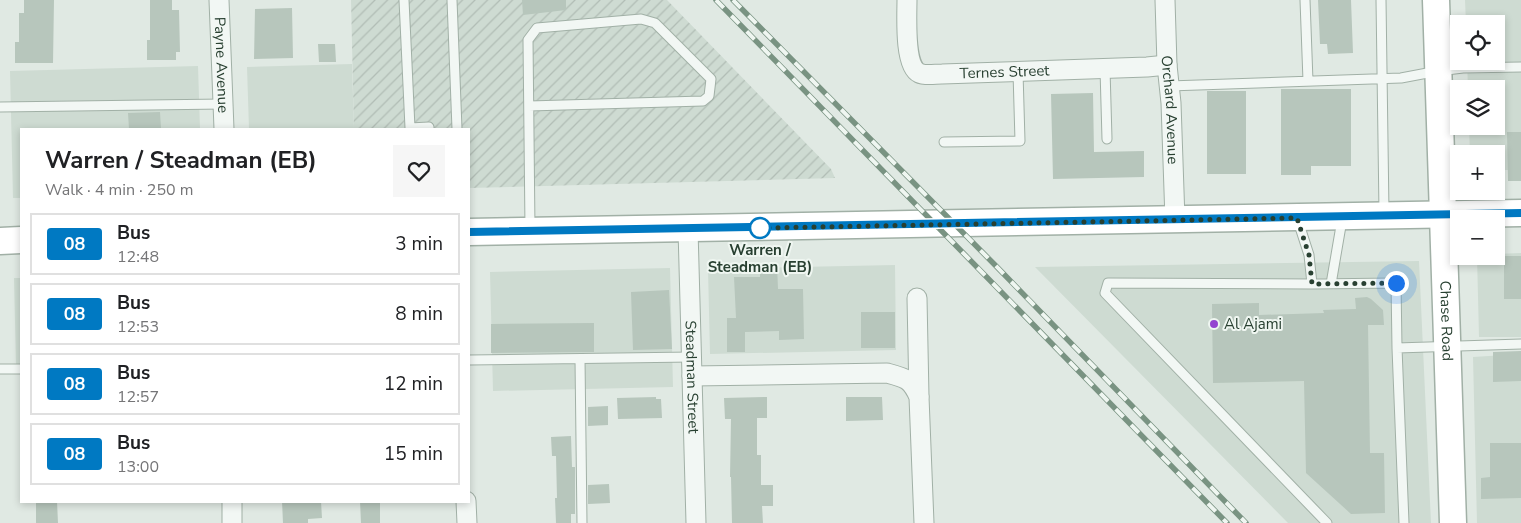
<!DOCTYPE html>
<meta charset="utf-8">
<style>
body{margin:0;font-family:"Nunito Sans",sans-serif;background:#f6f6f6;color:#202124;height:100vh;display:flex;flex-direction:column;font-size:19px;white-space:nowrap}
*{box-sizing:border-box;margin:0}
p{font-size:16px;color:#757577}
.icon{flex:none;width:28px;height:28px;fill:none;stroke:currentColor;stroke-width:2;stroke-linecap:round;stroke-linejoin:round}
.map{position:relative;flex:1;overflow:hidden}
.panel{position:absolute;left:20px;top:128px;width:450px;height:375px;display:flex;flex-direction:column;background:#fff;border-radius:0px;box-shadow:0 2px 8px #0003}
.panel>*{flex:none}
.badge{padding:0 10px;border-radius:4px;font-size:18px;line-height:32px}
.fabs{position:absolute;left:1450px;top:15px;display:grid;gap:10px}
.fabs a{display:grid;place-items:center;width:55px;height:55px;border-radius:0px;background:#fff;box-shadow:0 2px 8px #0003;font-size:25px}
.you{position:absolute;width:25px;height:25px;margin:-12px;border:4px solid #fff;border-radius:50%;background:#1a73e8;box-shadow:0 0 0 8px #1a73e833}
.map>.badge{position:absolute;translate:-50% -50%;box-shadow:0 0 0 2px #fff}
.round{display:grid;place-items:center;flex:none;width:52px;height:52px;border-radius:0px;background:#f6f6f6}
.overview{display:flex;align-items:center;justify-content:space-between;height:85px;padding:0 25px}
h1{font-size:24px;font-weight:700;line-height:38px}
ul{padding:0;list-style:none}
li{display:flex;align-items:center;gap:15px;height:62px;margin:0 10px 8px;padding:0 15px;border:2px solid #e0e0e0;border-radius:0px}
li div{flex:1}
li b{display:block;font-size:19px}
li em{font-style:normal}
li .badge{min-width:55px;font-weight:700;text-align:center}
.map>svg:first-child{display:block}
.built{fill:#cedbd2}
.industrial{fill:url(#industrial-furrows)}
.building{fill:#b7c6bc}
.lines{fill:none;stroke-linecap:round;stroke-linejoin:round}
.lane-casing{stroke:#a1b0a6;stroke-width:11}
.street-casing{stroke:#a1b0a6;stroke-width:21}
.secondary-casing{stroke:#a1b0a6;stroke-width:29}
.lane{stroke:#f2f7f4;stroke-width:9}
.street{stroke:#f2f7f4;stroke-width:19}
.secondary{stroke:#fff;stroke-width:26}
.rail-casing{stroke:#799382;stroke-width:5.5}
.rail{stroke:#eff6f1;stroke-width:4;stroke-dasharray:11;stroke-linecap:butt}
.line-casing{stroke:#fff;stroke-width:11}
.line{stroke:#0079c2;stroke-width:8}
.walk{stroke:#284031;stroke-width:5;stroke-dasharray:0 9}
.stop-dot{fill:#fff;stroke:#0079c2;stroke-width:2.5}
.poi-dot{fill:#9443d0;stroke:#eff6f1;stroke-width:2}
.labels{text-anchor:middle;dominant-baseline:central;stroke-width:4;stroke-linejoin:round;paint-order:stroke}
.street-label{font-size:15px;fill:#284031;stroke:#eff6f1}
.stop-label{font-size:15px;font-weight:bold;fill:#284031;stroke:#eff6f1}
.poi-label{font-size:15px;fill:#284031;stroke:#eff6f1;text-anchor:start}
</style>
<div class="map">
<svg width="1521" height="523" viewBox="0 0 1521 523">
<defs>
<pattern id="industrial-furrows" width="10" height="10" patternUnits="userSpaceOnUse" patternTransform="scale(1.25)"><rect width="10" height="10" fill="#cedbd2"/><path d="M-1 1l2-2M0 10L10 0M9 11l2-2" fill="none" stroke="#b1bdb5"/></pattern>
</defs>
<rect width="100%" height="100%" fill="#e0e9e3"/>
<!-- built -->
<path class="built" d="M 1465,0 L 1521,0 L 1521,170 L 1496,170 L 1496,154 L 1470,154 L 1469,126 L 1496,126 L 1496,89 L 1468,89 L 1467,61 L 1496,61 L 1496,24 L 1466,24 Z
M 352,64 L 354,129 L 249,129 L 247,67 Z
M 198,66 L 200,129 L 21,129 L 21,198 L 13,198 L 10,71 Z
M 1521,253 L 1521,337 L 1479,337 L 1477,256 L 1496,256 L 1496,254 Z
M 1419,261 L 1431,523 L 1288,523 L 1035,267 Z
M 895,265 L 896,350 L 710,354 L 708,269 Z
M 670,268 L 673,387 L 493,391 L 490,272 Z
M 14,278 L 21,278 L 21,365 L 16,365 Z
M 1521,354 L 1521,523 L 1477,523 L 1473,357 Z"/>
<!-- industrial -->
<path class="industrial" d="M 351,0 L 667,0 L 831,169 L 835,178 L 469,188 L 469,129 L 354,129 Z"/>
<!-- building -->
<path class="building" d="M 24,0 L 54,0 L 53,63 L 15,63 L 15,42 L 19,42 L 19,13 L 24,13 Z
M 150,0 L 172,0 L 172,10 L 179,10 L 180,52 L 176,52 L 176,60 L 147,60 L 147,40 L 150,40 Z
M 522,0 L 566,0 L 566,10 L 523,15 Z
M 1318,0 L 1351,0 L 1353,53 L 1328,54 L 1327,44 L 1320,44 Z
M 292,8 L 293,58 L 254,59 L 255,9 Z
M 318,44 L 335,44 L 336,62 L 319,62 Z
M 1281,89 L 1351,89 L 1351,166 L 1311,166 L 1311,175 L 1281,175 Z
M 1207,91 L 1246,91 L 1246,174 L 1207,174 Z
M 1093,93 L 1094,152 L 1144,151 L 1144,177 L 1053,179 L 1051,94 Z
M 160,112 L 161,129 L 129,129 L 128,113 Z
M 1507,132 L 1521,132 L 1521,181 L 1508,181 Z
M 1504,256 L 1521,256 L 1521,299 L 1504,299 Z
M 760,265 L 777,265 L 778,289 L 803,289 L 804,339 L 779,340 L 779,331 L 745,332 L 745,352 L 727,352 L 727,318 L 736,318 L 734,277 L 760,277 Z
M 669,290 L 672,349 L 633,350 L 631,292 Z
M 1367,297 L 1371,299 L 1383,310 L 1384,325 L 1368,325 L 1370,453 L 1384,453 L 1385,513 L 1351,514 L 1306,473 L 1304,381 L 1213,383 L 1212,304 L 1259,303 L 1259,315 L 1324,313 L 1323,310 L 1356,309 L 1355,298 Z
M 861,312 L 895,312 L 895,348 L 861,348 Z
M 594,323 L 594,352 L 491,353 L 491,324 Z
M 1521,351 L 1521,381 L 1493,382 L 1493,352 Z
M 656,397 L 656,399 L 661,399 L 662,418 L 618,419 L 617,398 Z
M 767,397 L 767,418 L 757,418 L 757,455 L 761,455 L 761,485 L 773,485 L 773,506 L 762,506 L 763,523 L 732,523 L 731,477 L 730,477 L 731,419 L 725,419 L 724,398 Z
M 846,397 L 882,397 L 883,420 L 846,421 Z
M 608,406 L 608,425 L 588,426 L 588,407 Z
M 571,436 L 572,467 L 575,467 L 575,514 L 571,514 L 571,523 L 556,523 L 555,498 L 557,498 L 556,456 L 552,456 L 551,437 Z
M 1490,443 L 1521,443 L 1521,498 L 1481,499 L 1481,478 L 1490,477 Z
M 609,484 L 610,503 L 588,504 L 588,485 Z
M 36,501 L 57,501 L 58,523 L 36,523 Z
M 282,501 L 321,501 L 322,518 L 308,519 L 308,523 L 283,523 Z
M 360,501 L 380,501 L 380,523 L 361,523 Z"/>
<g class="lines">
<defs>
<path id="lane" d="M 404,0 L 410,128 L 429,127 L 429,129
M 452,0 L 457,129
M 1305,0 L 1308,81
M 1381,0 L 1384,212
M 1105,69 L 1107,139
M 1169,86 L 1401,78 L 1438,71 L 1463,68 L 1521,67
M 529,106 L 703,101 L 709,96 L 711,79 L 655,23 L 641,19 L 537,28 L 528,40 L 530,229
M 0,107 L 223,104
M 944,142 L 1020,141 L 1018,72
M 1298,221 L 1309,255 L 1312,284 L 1108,283 L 1105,293 L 1327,523
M 1312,284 L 1396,283 L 1397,348
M 1331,284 L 1342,220
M 580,359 L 582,523
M 469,360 L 692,357
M 0,369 L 21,369
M 1404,523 L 1397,348 L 1521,344"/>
<g id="street">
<path id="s1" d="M 219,0 L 224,129"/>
<path id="s2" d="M 907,0 C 907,15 904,66 919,73 C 925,76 935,74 942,74 L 1147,67 L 1167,65"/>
<path id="s3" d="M 1165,0 L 1167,65 L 1171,103 L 1175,220"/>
<path id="s4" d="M 688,229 L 696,523"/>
<path d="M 917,298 L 919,397"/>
<path d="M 692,376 L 887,373 C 906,378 911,379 919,397 L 924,523"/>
<path d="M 232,501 L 232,523"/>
<path d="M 466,501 L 467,523"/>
</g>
<g id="secondary">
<path id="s5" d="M 1436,0 L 1453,523"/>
<path d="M 469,232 L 1521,213"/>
<path d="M 0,241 L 21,240"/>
</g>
</defs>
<!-- lane casing -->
<use href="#lane" class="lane-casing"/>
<!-- street casing -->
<use href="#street" class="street-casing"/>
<!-- secondary casing -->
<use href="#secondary" class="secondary-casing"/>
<!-- lane -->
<use href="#lane" class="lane"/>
<!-- street -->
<use href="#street" class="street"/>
<!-- secondary -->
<use href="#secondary" class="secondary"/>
<defs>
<path id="rail" d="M 716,0 L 1227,523
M 733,0 L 995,265 L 1246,523"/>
</defs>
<!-- rail casing -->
<use href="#rail" class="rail-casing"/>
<!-- rail -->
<use href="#rail" class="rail"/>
</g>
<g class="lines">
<defs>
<path id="line" d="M 469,232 L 1521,213"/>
</defs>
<!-- line casing -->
<use href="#line" class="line-casing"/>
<!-- line -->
<use href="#line" class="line"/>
<!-- walk -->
<path class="walk" d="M 760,228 L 1297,218 L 1309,255 L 1312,284 L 1396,283"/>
</g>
<!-- markers -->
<circle class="stop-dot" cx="760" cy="228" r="10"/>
<circle class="poi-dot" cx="1214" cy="324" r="5"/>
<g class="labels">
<!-- street labels -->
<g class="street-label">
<text stroke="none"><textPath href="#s1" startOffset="65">Payne Avenue</textPath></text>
<text stroke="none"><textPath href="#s2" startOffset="162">Ternes Street</textPath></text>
<text stroke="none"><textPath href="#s3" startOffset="110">Orchard Avenue</textPath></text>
<text stroke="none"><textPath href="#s5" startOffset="321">Chase Road</textPath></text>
<text stroke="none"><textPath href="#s4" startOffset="148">Steadman Street</textPath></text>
</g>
<!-- stop labels -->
<g class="stop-label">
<text x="760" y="250">Warren /<tspan x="760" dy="17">Steadman (EB)</tspan></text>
</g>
<!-- poi labels -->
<g class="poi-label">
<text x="1224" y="324">Al Ajami</text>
</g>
</g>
</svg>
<div class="fabs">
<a><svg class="icon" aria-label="locate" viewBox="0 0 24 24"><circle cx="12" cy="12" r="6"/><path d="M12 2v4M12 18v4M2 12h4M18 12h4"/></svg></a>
<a><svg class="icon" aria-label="layers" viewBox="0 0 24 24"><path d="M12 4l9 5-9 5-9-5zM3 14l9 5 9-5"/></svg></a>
<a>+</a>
<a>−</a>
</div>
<div class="you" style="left:1396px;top:283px"></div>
<section class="panel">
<div class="overview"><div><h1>Warren / Steadman (EB)</h1><p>Walk · 4 min · 250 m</p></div><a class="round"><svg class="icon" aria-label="heart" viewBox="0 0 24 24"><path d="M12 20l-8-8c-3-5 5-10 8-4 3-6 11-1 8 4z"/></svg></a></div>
<ul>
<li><span class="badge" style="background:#0079c2;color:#fff">08</span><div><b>Bus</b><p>12:48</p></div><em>3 min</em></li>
<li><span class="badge" style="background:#0079c2;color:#fff">08</span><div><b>Bus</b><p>12:53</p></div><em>8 min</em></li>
<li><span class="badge" style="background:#0079c2;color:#fff">08</span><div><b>Bus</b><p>12:57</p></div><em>12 min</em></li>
<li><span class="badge" style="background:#0079c2;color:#fff">08</span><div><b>Bus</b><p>13:00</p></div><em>15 min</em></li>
</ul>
</section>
</div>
